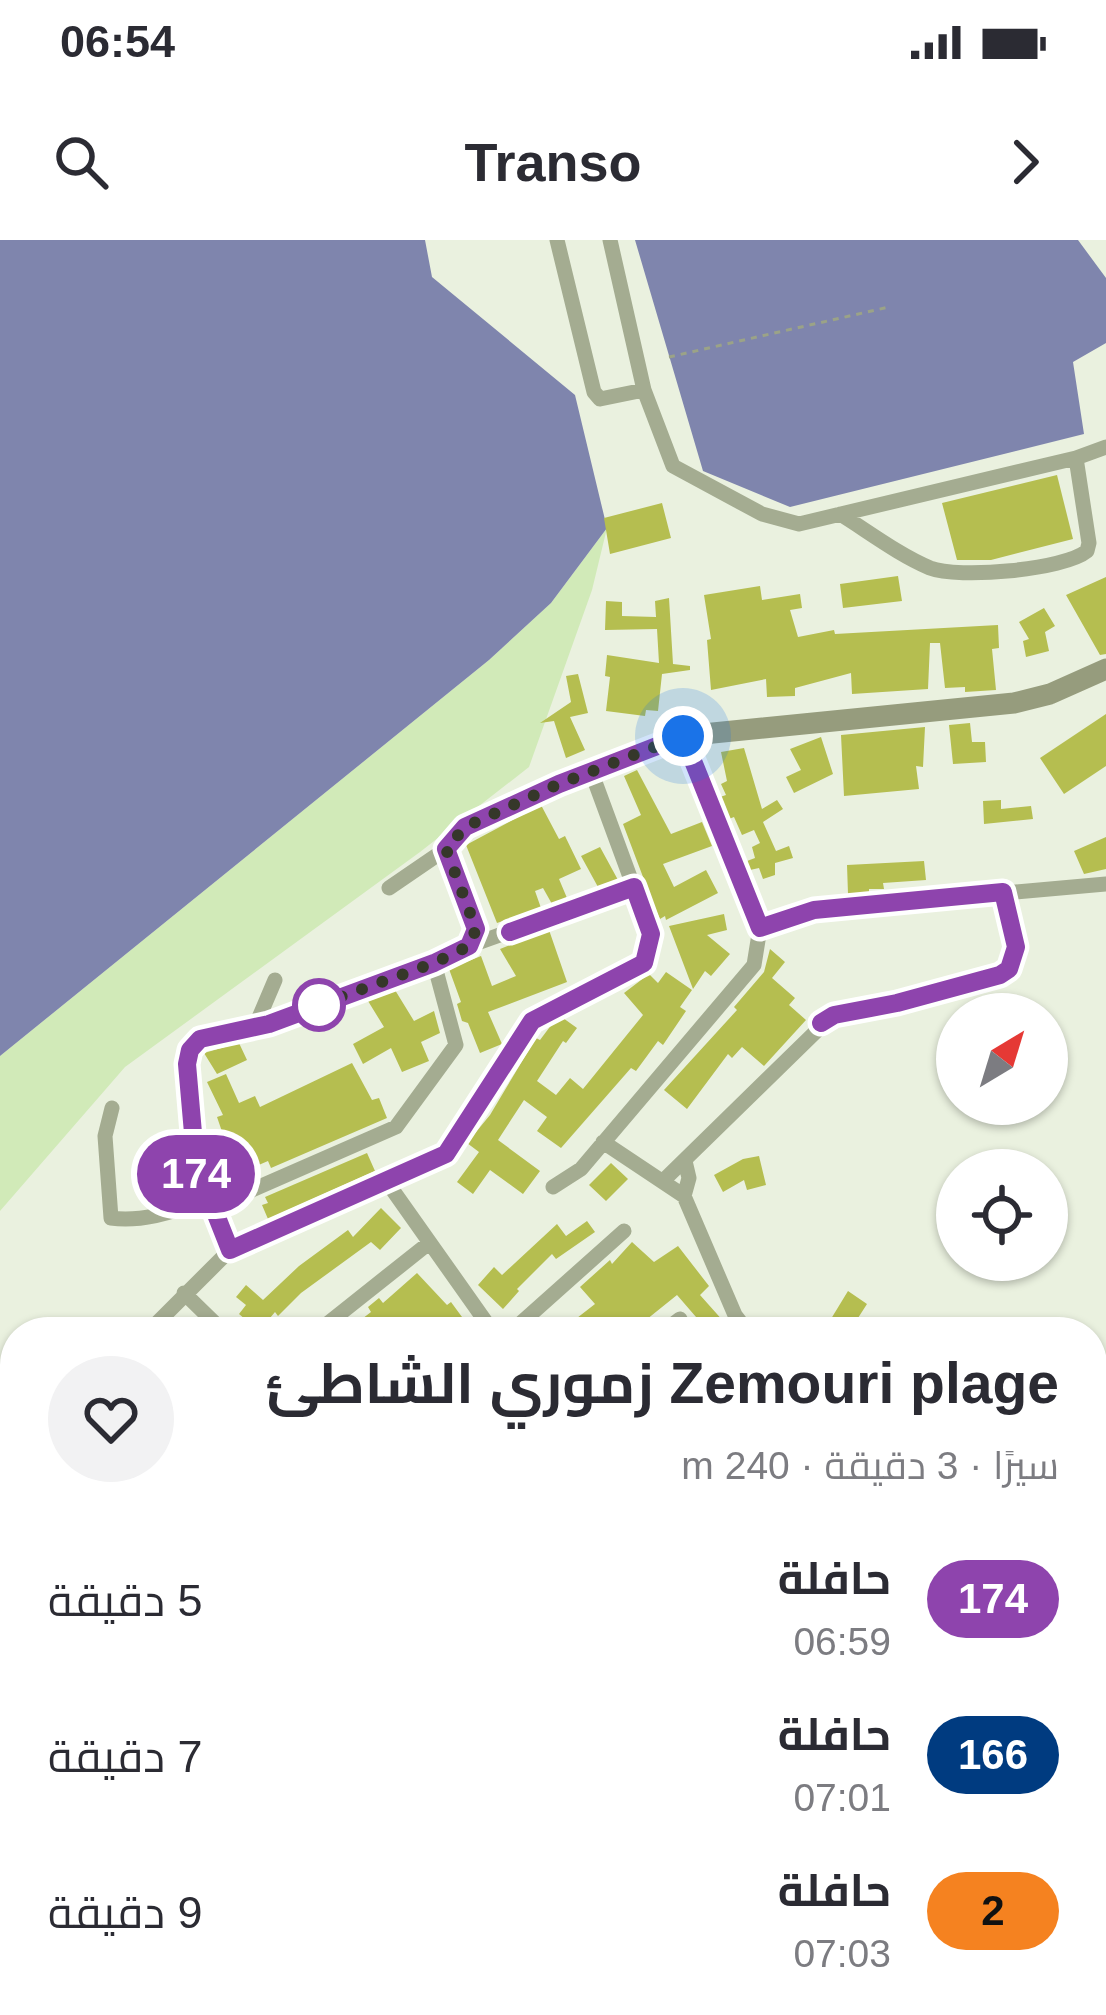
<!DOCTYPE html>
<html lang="ar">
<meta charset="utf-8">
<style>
body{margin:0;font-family:Arial,Cairo,sans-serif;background:#f2f2f3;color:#2b2b33;direction:rtl;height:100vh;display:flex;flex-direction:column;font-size:45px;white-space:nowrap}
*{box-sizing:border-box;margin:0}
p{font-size:39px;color:#7c7c81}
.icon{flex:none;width:66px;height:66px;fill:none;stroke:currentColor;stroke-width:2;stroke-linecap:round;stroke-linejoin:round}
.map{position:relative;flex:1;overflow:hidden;direction:ltr}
.details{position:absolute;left:0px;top:1077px;width:1107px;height:699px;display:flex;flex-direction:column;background:#fff;border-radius:48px 48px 0 0;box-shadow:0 3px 9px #0004;direction:rtl}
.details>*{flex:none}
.badge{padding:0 24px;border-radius:39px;font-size:42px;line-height:78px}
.needle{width:78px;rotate:38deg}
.tools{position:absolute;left:936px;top:753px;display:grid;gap:24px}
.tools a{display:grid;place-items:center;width:132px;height:132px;border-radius:50%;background:#fff;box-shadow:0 3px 9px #0004;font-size:60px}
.you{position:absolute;width:60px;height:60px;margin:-30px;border:9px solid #fff;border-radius:50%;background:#1a73e8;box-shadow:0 0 0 18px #1a73e833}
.map>.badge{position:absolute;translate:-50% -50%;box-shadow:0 0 0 6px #fff}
.round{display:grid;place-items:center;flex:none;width:126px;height:126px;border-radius:63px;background:#f2f2f3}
.headline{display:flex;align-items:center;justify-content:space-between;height:204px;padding:0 48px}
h1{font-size:57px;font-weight:700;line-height:90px}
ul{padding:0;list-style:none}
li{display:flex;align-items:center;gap:36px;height:156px;padding:0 48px}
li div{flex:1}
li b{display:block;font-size:45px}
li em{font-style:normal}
li .badge{min-width:132px;font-weight:700;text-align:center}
.status{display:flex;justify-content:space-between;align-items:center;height:84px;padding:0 60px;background:#fff;direction:ltr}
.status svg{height:33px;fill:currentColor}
header{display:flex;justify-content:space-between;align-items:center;height:156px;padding:0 48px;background:#fff;font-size:54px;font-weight:700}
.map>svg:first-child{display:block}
.sand{fill:#d1eab8}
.water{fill:#7f85ad}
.building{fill:#b5be50}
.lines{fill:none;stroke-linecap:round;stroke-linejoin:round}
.path{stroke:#9ba387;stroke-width:3;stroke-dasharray:6 6;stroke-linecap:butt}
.street{stroke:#a4ac91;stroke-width:15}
.secondary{stroke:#969c7d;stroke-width:21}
.line-casing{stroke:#fff;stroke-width:27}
.line{stroke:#8e44ad;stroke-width:18}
.walk{stroke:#35372a;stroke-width:12;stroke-dasharray:0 21.6}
.stop-dot{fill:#fff;stroke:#8e44ad;stroke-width:6}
</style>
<div class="status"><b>06:54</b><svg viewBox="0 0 49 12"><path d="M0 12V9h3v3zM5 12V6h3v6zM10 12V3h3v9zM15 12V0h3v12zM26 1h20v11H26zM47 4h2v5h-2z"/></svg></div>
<header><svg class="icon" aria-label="forward" viewBox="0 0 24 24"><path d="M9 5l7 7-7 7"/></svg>Transo<svg class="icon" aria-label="search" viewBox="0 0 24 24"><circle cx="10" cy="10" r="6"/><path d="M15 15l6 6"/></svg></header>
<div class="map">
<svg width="1106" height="1775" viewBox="0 0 1106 1775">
<rect width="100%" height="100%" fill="#eaf1df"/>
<!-- sand -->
<path class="sand" d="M 607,288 L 592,350 L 529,527 L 420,612 L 125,827 L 0,971 L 0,816 L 489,420 L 551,363 Z"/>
<!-- water -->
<path class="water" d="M 0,0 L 425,0 L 432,37 L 575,155 L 607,288 L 551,363 L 489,420 L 0,816 Z
M 635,0 L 1078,0 L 1106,38 L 1106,103 L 1073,122 L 1084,194 L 790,267 L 703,231 Z"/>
<!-- building -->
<path class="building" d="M 1057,235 L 1073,299 L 991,320 L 957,320 L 942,263 Z
M 662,263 L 671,298 L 610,314 L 604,278 Z
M 898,336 L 902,361 L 843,368 L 840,344 Z
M 1106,337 L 1106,414 L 1100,415 L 1066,355 Z
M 760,346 L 762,360 L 800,354 L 802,368 L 790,370 L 798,397 L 834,390 L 835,394 L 998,385 L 999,408 L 992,409 L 996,450 L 965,452 L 965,447 L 945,448 L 940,403 L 930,403 L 928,449 L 852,454 L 851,433 L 795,448 L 795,456 L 767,457 L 766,439 L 711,450 L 707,400 L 711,399 L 704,355 Z
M 669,358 L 673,424 L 690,426 L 690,430 L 662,434 L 658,471 L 646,470 L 645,476 L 606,471 L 610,437 L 605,436 L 607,415 L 659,423 L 657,389 L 605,390 L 606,361 L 622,362 L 622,376 L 656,377 L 655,361 Z
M 1044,368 L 1055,386 L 1045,392 L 1049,411 L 1026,417 L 1023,401 L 1029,399 L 1019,382 Z
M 578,434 L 588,473 L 570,477 L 585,510 L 566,518 L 554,481 L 540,483 L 571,462 L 566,436 Z
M 1106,474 L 1106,526 L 1064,554 L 1040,518 Z
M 970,483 L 972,502 L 985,502 L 986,522 L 953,524 L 949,485 Z
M 925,487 L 923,527 L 916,526 L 919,549 L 844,556 L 841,495 Z
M 821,497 L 833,534 L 794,553 L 786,537 L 801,530 L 790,509 Z
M 744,508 L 762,569 L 777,560 L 783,569 L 763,582 L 776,611 L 789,606 L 793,618 L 775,623 L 775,635 L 763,639 L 759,628 L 750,630 L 747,621 L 755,618 L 752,607 L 760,603 L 754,590 L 742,595 L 734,577 L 729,579 L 720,557 L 726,555 L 721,544 L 727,541 L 721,512 Z
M 637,530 L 671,594 L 702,582 L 712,606 L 663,624 L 674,647 L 706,630 L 718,653 L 666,680 L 665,676 L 660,679 L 654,666 L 623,584 L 641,575 L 624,536 Z
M 1001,560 L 1001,569 L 1031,566 L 1033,579 L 984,584 L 983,561 Z
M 541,565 L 559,599 L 565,596 L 581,629 L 559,639 L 567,658 L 552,664 L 543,648 L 535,651 L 541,668 L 497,683 L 466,605 Z
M 1106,597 L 1106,629 L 1084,634 L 1074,611 Z
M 600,607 L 618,640 L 598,647 L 581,616 Z
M 924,621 L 926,640 L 883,643 L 884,649 L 869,649 L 869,653 L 848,654 L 847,625 Z
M 724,674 L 727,690 L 707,695 L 730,714 L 711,736 L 705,731 L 693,749 L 669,686 Z
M 549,690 L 567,742 L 488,772 L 502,804 L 480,813 L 468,783 L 462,781 L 457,764 L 461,762 L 449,729 L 481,716 L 492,746 L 516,736 L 500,709 Z
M 770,709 L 785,722 L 772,738 L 795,758 L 789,765 L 806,780 L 764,826 L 742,807 L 732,818 L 728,814 L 687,869 L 664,850 L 737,770 L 734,767 L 764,732 Z
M 666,732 L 692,750 L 680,767 L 686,771 L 663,805 L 658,801 L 636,831 L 631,828 L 561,908 L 537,891 L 547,877 L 524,860 L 498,900 L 540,931 L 523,954 L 490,930 L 473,954 L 457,942 L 479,912 L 467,903 L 490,875 L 536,798 L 540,800 L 552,784 L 563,778 L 577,788 L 566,803 L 563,801 L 537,841 L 556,855 L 570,838 L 583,849 L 643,775 L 624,753 L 649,734 L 658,743 Z
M 395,750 L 414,781 L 434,771 L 440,793 L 421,802 L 429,821 L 402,832 L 391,808 L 363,824 L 353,804 L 384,787 L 368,761 Z
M 239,803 L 247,820 L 217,834 L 204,813 Z
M 352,823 L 372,860 L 379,858 L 387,878 L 271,928 L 268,921 L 212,945 L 207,922 L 229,912 L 217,877 L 223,875 L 207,842 L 226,834 L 239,863 L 255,856 L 260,867 Z
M 367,913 L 375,931 L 268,979 L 262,965 L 268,963 L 265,957 Z
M 759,916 L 766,945 L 747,950 L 744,940 L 723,952 L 714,935 L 743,919 Z
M 611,923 L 628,939 L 606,961 L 589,945 Z
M 381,968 L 401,988 L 380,1010 L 371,1002 L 301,1053 L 278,1076 L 275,1072 L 259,1091 L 239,1074 L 246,1065 L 236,1057 L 246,1045 L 263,1060 L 299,1026 L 348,990 L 353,997 Z
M 587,981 L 595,992 L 556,1019 L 552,1014 L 517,1049 L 519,1051 L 503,1069 L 478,1045 L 494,1027 L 502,1035 L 557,984 L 566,996 Z
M 632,1002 L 654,1022 L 678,1006 L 709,1046 L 700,1055 L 733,1092 L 709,1092 L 677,1055 L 631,1092 L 559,1092 L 595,1064 L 580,1047 L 610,1020 L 612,1024 Z
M 417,1033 L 447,1065 L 451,1062 L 473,1092 L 345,1092 L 371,1072 L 368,1067 L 379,1058 L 383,1063 Z
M 848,1051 L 867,1064 L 849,1092 L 823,1092 Z"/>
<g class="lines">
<!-- path -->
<path class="path" d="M 669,117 L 889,67"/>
<!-- street -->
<path class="street" d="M 557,0 L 594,152 L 600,159 L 644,150
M 610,0 L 644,150 L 673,226 L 762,274 L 799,284 L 1076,218 L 1106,207
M 840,274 C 869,292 899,315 930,328 C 958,339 1064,330 1087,311 L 1089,303 L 1076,218
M 389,648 L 446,609
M 760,688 L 814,670 L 1106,644
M 469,706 L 634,647
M 255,787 L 275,740
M 112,868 L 105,896 L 111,978 C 139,982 173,973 198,962
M 603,902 L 684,956 L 735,1075 L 748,1092
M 664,940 L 834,774 L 897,763 L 1000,735 C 1027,716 1009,679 1003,652
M 387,942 L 493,1092
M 553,947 L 581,929 L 754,725 L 760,688 L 683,496
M 684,956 L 689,938 L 685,921
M 213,967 L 198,962 L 187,823 L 191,810 L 200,799 L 269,784 L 434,723 L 469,706 L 476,689 L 446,609 L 465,587 L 559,544
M 230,1010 L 213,967 L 396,887 L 456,805 L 434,723
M 184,1053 L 224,1092
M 148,1092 L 230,1010 L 446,914 L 532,781 L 644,723 L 651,694 L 591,531
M 317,1092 L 429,1003
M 511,1092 L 624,991
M 663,1092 L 680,1079
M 947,1092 L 949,1092
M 1092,1274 L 1106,1289"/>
<!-- secondary -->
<path class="secondary" d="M 559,544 L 683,496 L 1014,463 L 1050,454 L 1106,429"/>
</g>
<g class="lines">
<defs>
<path id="line" d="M 510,692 L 634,647 L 651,694 L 644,723 L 532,781 L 446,914 L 230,1010 L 213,967 L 199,962 L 187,824 L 190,810 L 200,799 L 269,784 L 434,723 L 469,706 L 476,689 L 446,609 L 465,587 L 559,544 L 683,496 L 760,688 L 814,670 L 1003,652 L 1016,707 L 1009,729 L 1000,735 L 897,763 L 834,775 L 821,783"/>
</defs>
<!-- line casing -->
<use href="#line" class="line-casing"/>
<!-- line -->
<use href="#line" class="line"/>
<!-- walk -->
<path class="walk" d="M 319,765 L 310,768 L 434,723 L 469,706 L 476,689 L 446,609 L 465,587 L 559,544 L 683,496"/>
</g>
<!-- markers -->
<circle class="stop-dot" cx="319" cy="765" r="24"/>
</svg>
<div class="tools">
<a><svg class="needle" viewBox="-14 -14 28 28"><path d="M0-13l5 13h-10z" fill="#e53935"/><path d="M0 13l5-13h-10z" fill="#7c7c81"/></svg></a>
<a><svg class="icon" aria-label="locate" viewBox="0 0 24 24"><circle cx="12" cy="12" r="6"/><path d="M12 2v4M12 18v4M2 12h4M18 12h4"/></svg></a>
</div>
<div class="you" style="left:683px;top:496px"></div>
<b class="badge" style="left:196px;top:934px;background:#8e44ad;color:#fff">174</b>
<section class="details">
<div class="headline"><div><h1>Zemouri plage زموري الشاطئ</h1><p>سيرًا · 3 دقيقة · 240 m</p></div><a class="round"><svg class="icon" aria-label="heart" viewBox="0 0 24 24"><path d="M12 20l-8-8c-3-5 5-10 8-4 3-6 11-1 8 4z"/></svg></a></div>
<ul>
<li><span class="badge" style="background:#8e44ad;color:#fff">174</span><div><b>حافلة</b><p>06:59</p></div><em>5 دقيقة</em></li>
<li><span class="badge" style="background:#003b80;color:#fff">166</span><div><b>حافلة</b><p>07:01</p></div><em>7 دقيقة</em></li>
<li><span class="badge" style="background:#f58220;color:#111">2</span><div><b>حافلة</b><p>07:03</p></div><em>9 دقيقة</em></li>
</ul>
</section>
</div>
